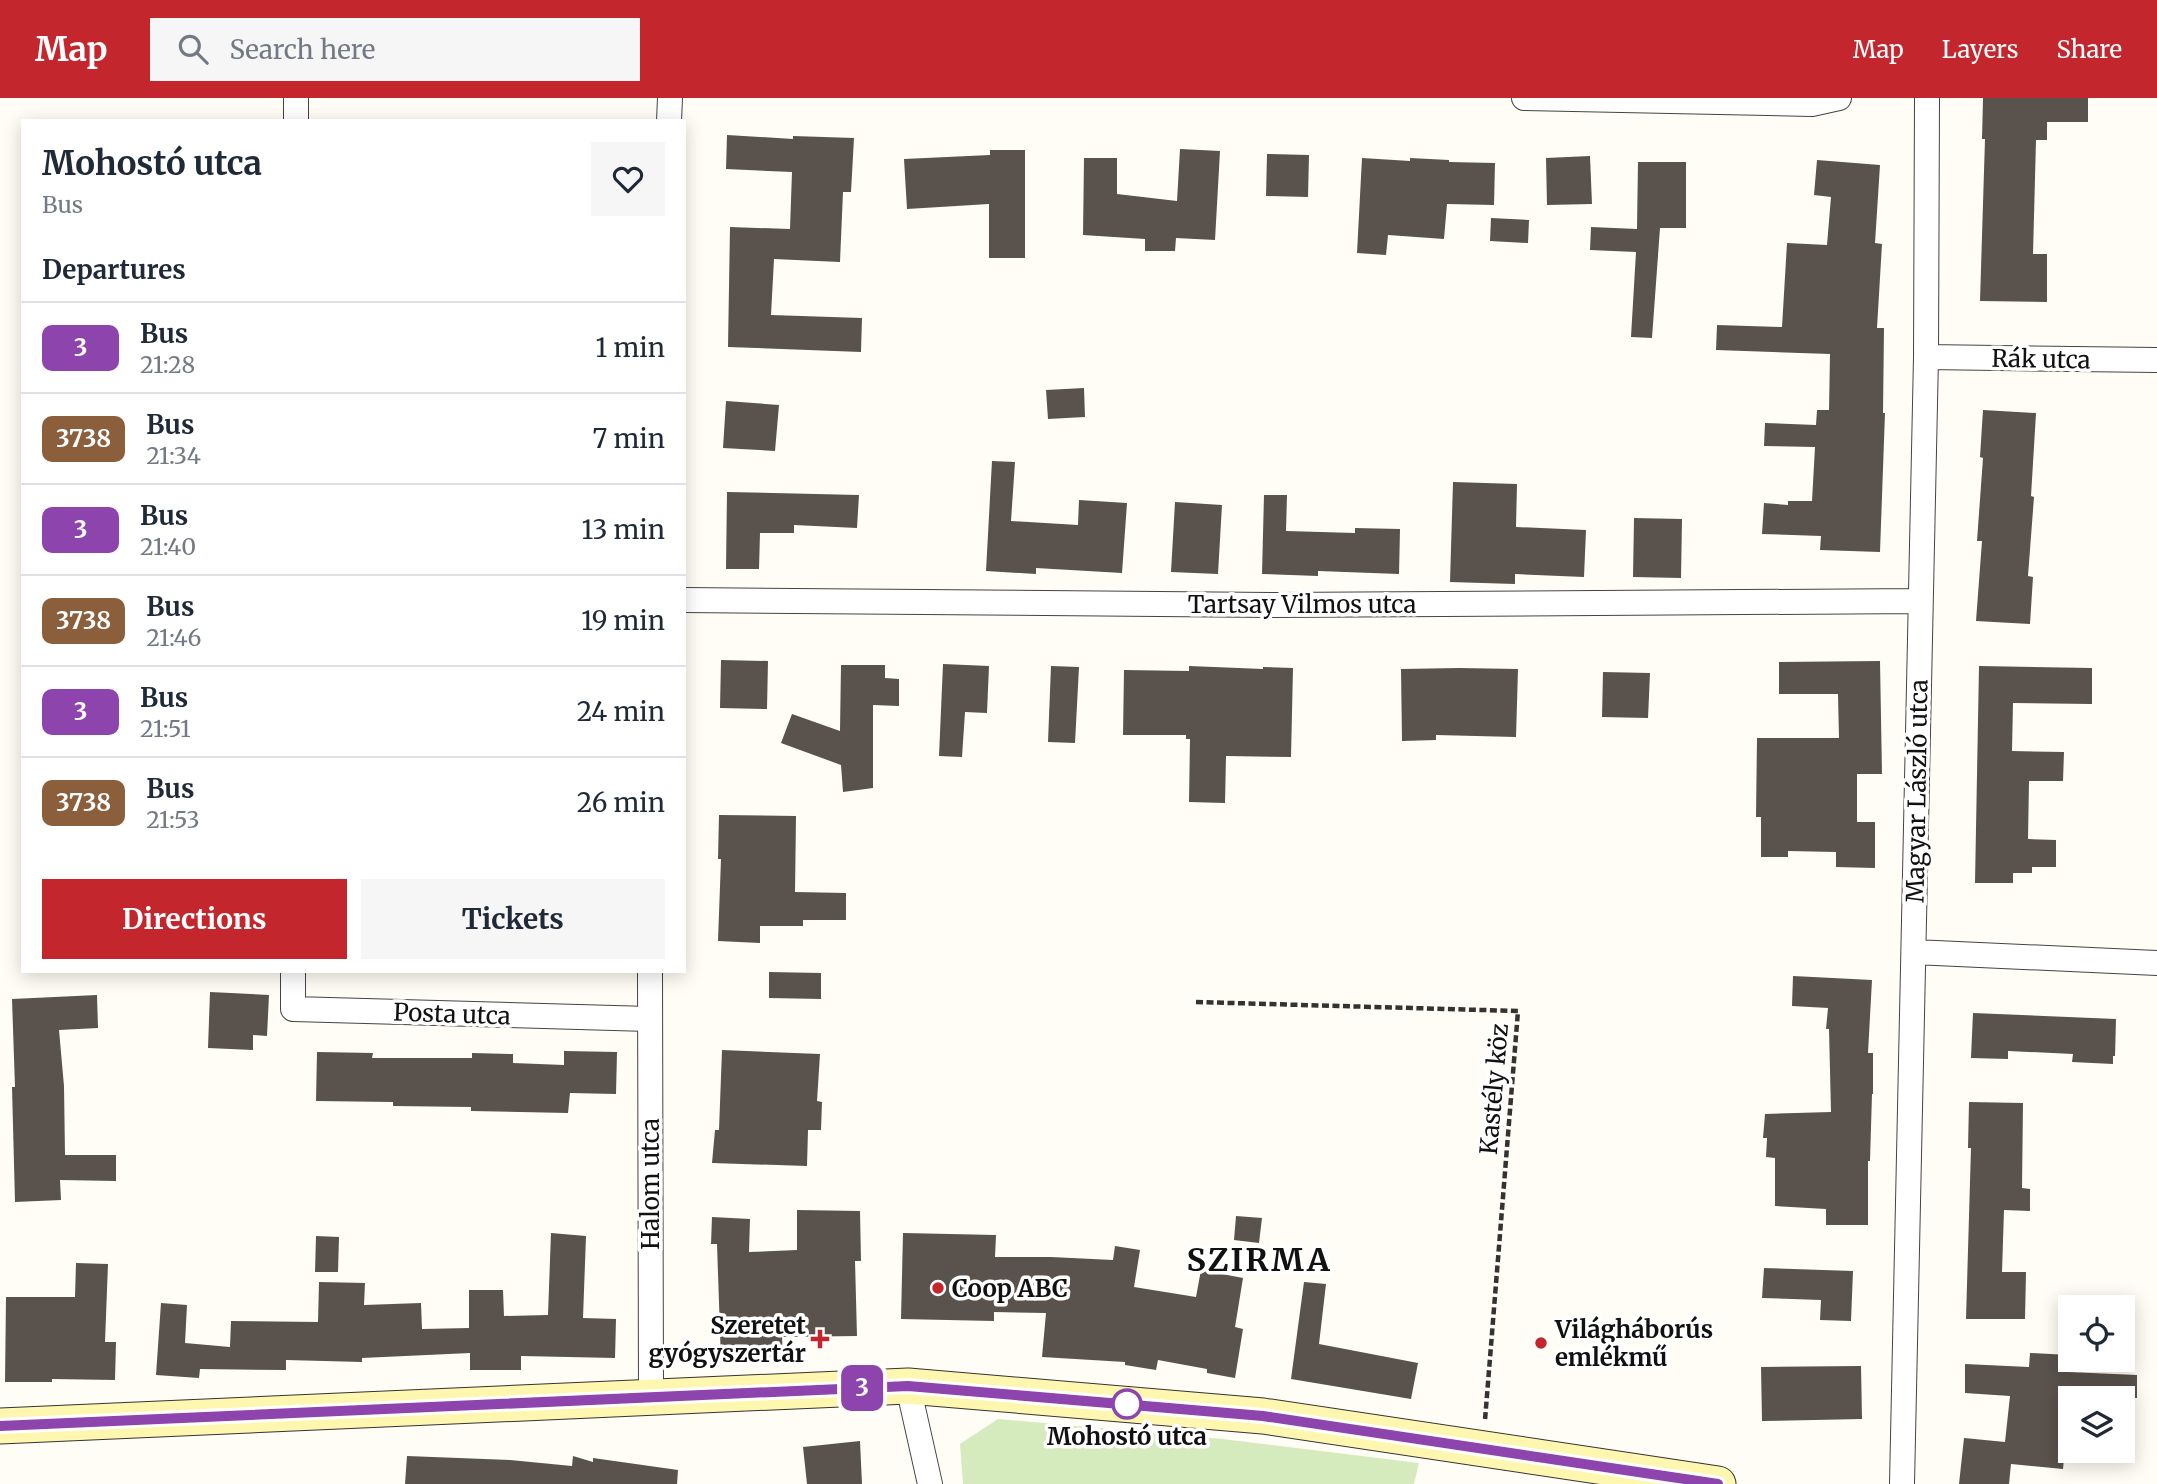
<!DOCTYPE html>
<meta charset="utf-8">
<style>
body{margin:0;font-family:Merriweather,serif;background:#f6f6f7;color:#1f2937;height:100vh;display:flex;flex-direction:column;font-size:26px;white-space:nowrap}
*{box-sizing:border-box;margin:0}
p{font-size:23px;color:#747a83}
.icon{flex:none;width:38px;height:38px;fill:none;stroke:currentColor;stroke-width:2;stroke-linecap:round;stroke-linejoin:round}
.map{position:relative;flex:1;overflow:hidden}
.details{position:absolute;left:21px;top:21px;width:665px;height:854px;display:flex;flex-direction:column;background:#fff;border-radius:0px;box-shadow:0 4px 18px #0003}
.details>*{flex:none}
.badge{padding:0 14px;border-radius:10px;font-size:24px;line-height:46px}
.controls{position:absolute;left:2058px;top:1197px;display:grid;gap:14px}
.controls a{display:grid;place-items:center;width:77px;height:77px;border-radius:0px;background:#fff;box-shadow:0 4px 18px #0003;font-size:35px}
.map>.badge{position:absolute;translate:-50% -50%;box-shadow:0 0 0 4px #fff}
h2{padding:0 21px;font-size:26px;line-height:63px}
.round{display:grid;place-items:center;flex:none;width:74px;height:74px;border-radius:0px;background:#f6f6f7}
.headline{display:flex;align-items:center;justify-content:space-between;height:119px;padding:0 21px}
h1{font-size:33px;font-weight:700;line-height:52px}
.primary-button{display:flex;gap:14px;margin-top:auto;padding:14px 21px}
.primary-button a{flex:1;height:80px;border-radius:0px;background:#c4262e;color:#fff;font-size:28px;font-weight:700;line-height:80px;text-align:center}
.primary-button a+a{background:#f6f6f7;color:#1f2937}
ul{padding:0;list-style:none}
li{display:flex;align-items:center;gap:21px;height:91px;padding:0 21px;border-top:2px solid #e0e1e3}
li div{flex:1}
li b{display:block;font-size:26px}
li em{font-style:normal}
li .badge{min-width:77px;font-weight:700;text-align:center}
header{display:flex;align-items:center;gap:42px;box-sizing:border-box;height:98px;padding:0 35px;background:#c4262e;color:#fff}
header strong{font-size:33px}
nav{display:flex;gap:38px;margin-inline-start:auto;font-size:24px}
.search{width:490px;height:63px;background:#f6f6f7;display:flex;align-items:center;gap:18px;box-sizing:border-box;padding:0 24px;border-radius:0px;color:#747a83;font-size:26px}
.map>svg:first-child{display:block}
.green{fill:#d5ebbd}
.building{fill:#5a524d}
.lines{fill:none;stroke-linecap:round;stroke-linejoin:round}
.street-casing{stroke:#444;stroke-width:26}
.secondary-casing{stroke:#333;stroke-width:37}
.path{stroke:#333;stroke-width:4.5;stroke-dasharray:7 3.5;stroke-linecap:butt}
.street{stroke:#fff;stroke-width:24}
.secondary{stroke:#fff6b0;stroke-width:35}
.line-casing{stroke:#fff;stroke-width:16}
.line{stroke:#8e44ad;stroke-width:10}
.poi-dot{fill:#c4262e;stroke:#fff;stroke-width:2.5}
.stop-dot{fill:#fff;stroke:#8e44ad;stroke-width:3.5}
.labels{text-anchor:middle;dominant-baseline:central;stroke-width:7;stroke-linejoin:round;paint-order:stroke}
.street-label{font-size:24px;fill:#111;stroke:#fff}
.poi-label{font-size:24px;font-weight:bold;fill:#111;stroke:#fff;text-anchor:start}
.stop-label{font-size:24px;font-weight:bold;fill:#111;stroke:#fff}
.district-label{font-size:32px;font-weight:bold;letter-spacing:2px;fill:#111;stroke:#fff}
</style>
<header>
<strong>Map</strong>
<div class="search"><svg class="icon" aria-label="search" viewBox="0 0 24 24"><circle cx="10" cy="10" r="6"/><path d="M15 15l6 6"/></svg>Search here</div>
<nav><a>Map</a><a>Layers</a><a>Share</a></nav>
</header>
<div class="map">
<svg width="2157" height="1386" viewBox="0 0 2157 1386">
<rect width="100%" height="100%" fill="#fffdf5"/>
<!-- green -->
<path class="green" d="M 998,1321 L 1222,1341 L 1419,1365 L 1414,1386 L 963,1386 L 960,1346 Z"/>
<!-- building -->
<path class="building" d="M 1983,0 L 2088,0 L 2088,24 L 2047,24 L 2047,42 L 2036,42 L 2033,156 L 2047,156 L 2047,204 L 1980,203 L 1985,41 L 1982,41 Z
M 727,37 L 793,41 L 793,38 L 854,40 L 851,94 L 843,94 L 840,164 L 774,161 L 771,217 L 862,220 L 861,254 L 728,249 L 730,129 L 790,131 L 792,74 L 726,71 Z
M 1180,51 L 1220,53 L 1215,142 L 1176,140 L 1175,153 L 1145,153 L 1145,141 L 1083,137 L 1084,60 L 1117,60 L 1117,96 L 1177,103 Z
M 990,52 L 1025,52 L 1025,160 L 989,160 L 989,106 L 907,111 L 904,61 L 990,57 Z
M 1267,56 L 1309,57 L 1308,99 L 1266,98 Z
M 1590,58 L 1592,106 L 1547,107 L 1546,60 Z
M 1362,60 L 1410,63 L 1410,60 L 1449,62 L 1449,64 L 1495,65 L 1494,107 L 1447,106 L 1444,141 L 1388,137 L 1386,157 L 1357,155 Z
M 1817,62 L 1880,67 L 1875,145 L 1882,146 L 1877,230 L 1884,230 L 1883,315 L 1885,315 L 1880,454 L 1820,452 L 1821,438 L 1762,436 L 1764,405 L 1788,407 L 1788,403 L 1812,403 L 1815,349 L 1764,348 L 1765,325 L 1816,327 L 1817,312 L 1829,312 L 1830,256 L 1716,252 L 1717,227 L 1782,229 L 1787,145 L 1827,147 L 1831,99 L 1814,97 Z
M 1638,64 L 1686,64 L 1686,130 L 1660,130 L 1652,240 L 1631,239 L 1636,154 L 1590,152 L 1591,129 L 1637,131 Z
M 1491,120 L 1529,122 L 1528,145 L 1490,143 Z
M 1084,290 L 1085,319 L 1048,321 L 1046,292 Z
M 726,303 L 779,307 L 775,353 L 723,350 Z
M 1983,312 L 2036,315 L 2031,398 L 2034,399 L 2028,478 L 2033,479 L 2030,526 L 1976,523 L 1982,443 L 1977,443 L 1983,360 L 1980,359 Z
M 992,363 L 1015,364 L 1011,423 L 1078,427 L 1079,402 L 1127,405 L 1122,475 L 1036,470 L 1036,476 L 986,473 Z
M 1453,384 L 1517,386 L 1516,429 L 1586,432 L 1584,479 L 1515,476 L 1515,486 L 1450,484 Z
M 727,394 L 859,397 L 857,430 L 794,427 L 794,435 L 760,435 L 759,471 L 726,471 Z
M 1264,397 L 1287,397 L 1286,433 L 1355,435 L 1355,430 L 1400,431 L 1399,476 L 1318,473 L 1318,478 L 1262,476 Z
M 1175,404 L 1222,407 L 1218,476 L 1171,474 Z
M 1634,420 L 1682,421 L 1681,480 L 1633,479 Z
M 721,562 L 768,563 L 767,611 L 720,610 Z
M 1880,563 L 1882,676 L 1857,676 L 1857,724 L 1875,724 L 1875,770 L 1836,769 L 1836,754 L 1788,753 L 1788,759 L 1761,759 L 1761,719 L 1756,719 L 1757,640 L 1839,640 L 1838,596 L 1779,596 L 1779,564 Z
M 943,566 L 989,568 L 987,615 L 965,614 L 962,659 L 939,658 Z
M 841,567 L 885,567 L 885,580 L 899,581 L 899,608 L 873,607 L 873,690 L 843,694 L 841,667 L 781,645 L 792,616 L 840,633 Z
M 1051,568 L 1079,569 L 1075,645 L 1048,644 Z
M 1189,568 L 1263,571 L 1263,569 L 1293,570 L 1291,659 L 1226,658 L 1225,705 L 1189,704 L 1190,641 L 1186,641 L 1186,637 L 1123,637 L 1124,572 L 1189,573 Z
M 1979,568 L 2092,570 L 2092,606 L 2013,605 L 2012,653 L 2064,654 L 2063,683 L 2029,683 L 2028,741 L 2056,742 L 2056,769 L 2032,769 L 2032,775 L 2013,775 L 2013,785 L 1975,785 Z
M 1459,570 L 1518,571 L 1516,639 L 1436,637 L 1436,642 L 1402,643 L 1401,571 Z
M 1603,574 L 1650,575 L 1648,620 L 1602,619 Z
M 719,717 L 796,718 L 795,794 L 846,795 L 846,822 L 803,822 L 803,828 L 760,828 L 760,845 L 718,843 L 721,761 L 718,761 Z
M 769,874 L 821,875 L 821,901 L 769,900 Z
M 1793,878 L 1872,882 L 1868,955 L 1873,955 L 1873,996 L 1872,996 L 1870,1063 L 1868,1063 L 1868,1127 L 1826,1127 L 1826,1111 L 1775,1108 L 1775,1060 L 1766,1059 L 1767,1040 L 1763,1040 L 1765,1016 L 1831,1014 L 1829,931 L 1826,931 L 1828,910 L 1792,908 Z
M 210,894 L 269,897 L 267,938 L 253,937 L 253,952 L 208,950 Z
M 97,897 L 98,930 L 59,932 L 64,988 L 65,1057 L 116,1057 L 116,1083 L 60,1082 L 61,1102 L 15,1104 L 12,989 L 15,989 L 12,901 Z
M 1973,915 L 2116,921 L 2115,958 L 2113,958 L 2113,966 L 2072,964 L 2073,956 L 2008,953 L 2008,961 L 1971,960 Z
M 722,952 L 820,956 L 817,1003 L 822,1004 L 821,1032 L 808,1032 L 807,1068 L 712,1065 L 715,1032 L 719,1032 Z
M 564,953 L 617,954 L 616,996 L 570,995 L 568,1015 L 471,1013 L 471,1009 L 393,1008 L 393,1004 L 316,1003 L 317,954 L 373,955 L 372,960 L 472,960 L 472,955 L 513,956 L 513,965 L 564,967 Z
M 1969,1004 L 2023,1005 L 2022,1090 L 2030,1091 L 2030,1113 L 2004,1112 L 2002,1174 L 2026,1174 L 2025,1221 L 1966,1221 L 1971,1050 L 1968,1050 Z
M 797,1112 L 860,1113 L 861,1163 L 855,1163 L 857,1238 L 782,1239 L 783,1261 L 721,1263 L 717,1146 L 711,1146 L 712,1119 L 750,1121 L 749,1154 L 797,1152 Z
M 1236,1118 L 1262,1120 L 1259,1145 L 1234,1142 Z
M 551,1135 L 586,1138 L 583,1220 L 616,1221 L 615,1260 L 521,1258 L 521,1272 L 470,1272 L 470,1255 L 362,1260 L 362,1264 L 286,1262 L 286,1272 L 200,1271 L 199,1280 L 156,1277 L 161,1205 L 187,1207 L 185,1245 L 230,1249 L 231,1223 L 318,1224 L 319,1184 L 365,1185 L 364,1207 L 421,1205 L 422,1231 L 469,1230 L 469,1192 L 503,1192 L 504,1218 L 548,1217 Z
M 903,1135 L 996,1137 L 995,1159 L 1051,1159 L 1113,1162 L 1115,1148 L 1140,1152 L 1134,1189 L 1196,1199 L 1201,1172 L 1243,1180 L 1235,1229 L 1243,1231 L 1235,1280 L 1207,1275 L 1207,1271 L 1158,1262 L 1156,1272 L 1125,1267 L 1125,1264 L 1042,1259 L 1046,1215 L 994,1214 L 994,1223 L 901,1221 Z
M 316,1138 L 339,1139 L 338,1174 L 315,1174 Z
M 76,1165 L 108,1166 L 105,1244 L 116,1244 L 115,1282 L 52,1281 L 52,1284 L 5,1284 L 6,1199 L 75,1199 Z
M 1764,1170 L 1853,1173 L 1851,1223 L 1820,1222 L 1821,1202 L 1762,1200 Z
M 1304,1184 L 1326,1186 L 1319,1246 L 1418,1265 L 1411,1301 L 1291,1281 Z
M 2030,1255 L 2069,1257 L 2068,1274 L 2137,1277 L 2137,1300 L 2070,1300 L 2063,1371 L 2011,1366 L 2009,1386 L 1959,1386 L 1964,1340 L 2005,1344 L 2010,1298 L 1965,1295 L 1965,1266 L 2029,1269 Z
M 1861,1268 L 1862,1321 L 1762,1323 L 1761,1269 Z
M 860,1343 L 862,1386 L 807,1386 L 803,1349 Z
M 407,1358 L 510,1362 L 572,1368 L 573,1358 L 593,1364 L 593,1360 L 678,1372 L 677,1386 L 405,1386 Z"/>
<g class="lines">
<defs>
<path id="street" d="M 1524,0 L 1812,6 L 1839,0
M 296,23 L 296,0
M 669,23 L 670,0
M 1926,259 L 2157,262
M 684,502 L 1275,507 L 1920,503
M 1914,854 L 2157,865
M 293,873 L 293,911 L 649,921
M 650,873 L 651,1299
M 908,1288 L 930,1386
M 1902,1386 L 1926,259 L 1927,0"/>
<path id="secondary" d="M 0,1328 L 908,1288 L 1263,1318 L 1718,1386"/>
</defs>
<!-- street casing -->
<use href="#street" class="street-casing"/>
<!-- secondary casing -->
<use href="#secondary" class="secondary-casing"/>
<!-- path -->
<path class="path" d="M 1196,904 L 1518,913 L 1485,1322"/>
<!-- street -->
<use href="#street" class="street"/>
<!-- secondary -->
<use href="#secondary" class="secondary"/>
</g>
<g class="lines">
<defs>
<path id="line" d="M 0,1328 L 908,1288 L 1263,1318 L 1718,1386"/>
</defs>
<!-- line casing -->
<use href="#line" class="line-casing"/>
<!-- line -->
<use href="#line" class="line"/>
</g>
<!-- markers -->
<g class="poi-dot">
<circle cx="938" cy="1190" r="7"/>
<path d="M816.5 1230.5h7v7h7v7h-7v7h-7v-7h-7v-7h7z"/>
<circle cx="1541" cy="1245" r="7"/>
</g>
<circle class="stop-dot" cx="1127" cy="1306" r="14"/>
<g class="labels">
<!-- street labels -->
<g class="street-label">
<text transform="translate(2041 261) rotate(1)">Rák utca</text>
<text x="1302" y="506">Tartsay Vilmos utca</text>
<text transform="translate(1917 693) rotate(-89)">Magyar László utca</text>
<text transform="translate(452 916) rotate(2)">Posta utca</text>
<text transform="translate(1494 991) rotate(-85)">Kastély köz</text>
<text transform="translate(650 1086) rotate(-90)">Halom utca</text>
</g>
<!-- poi labels -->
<g class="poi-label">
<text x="952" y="1190">Coop ABC</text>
<text x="806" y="1227" text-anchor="end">Szeretet<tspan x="806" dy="28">gyógyszertár</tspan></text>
<text x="1555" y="1231">Világháborús<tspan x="1555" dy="28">emlékmű</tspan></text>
</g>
<!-- stop labels -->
<g class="stop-label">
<text x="1127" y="1338">Mohostó utca</text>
</g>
<!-- district labels -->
<g class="district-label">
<text x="1259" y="1162">SZIRMA</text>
</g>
</g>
</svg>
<div class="controls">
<a><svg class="icon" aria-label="locate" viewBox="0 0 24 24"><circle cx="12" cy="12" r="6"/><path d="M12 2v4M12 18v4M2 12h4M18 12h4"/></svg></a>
<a><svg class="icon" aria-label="layers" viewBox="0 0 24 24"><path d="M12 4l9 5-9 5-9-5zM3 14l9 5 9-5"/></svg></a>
</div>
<b class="badge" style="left:862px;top:1290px;background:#8e44ad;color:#fff">3</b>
<section class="details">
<div class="headline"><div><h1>Mohostó utca</h1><p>Bus</p></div><a class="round"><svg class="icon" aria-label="heart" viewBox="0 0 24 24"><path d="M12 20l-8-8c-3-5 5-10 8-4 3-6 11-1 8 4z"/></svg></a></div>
<h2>Departures</h2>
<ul>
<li><span class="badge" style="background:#8e44ad;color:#fff">3</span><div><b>Bus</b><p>21:28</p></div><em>1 min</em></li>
<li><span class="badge" style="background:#8b5e3c;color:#fff">3738</span><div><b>Bus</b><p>21:34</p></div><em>7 min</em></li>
<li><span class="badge" style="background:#8e44ad;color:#fff">3</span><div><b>Bus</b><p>21:40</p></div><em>13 min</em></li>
<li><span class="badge" style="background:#8b5e3c;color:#fff">3738</span><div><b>Bus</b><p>21:46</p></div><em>19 min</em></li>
<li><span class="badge" style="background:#8e44ad;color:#fff">3</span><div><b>Bus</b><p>21:51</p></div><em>24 min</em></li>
<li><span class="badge" style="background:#8b5e3c;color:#fff">3738</span><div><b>Bus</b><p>21:53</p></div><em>26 min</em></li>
</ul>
<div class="primary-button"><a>Directions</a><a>Tickets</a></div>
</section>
</div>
